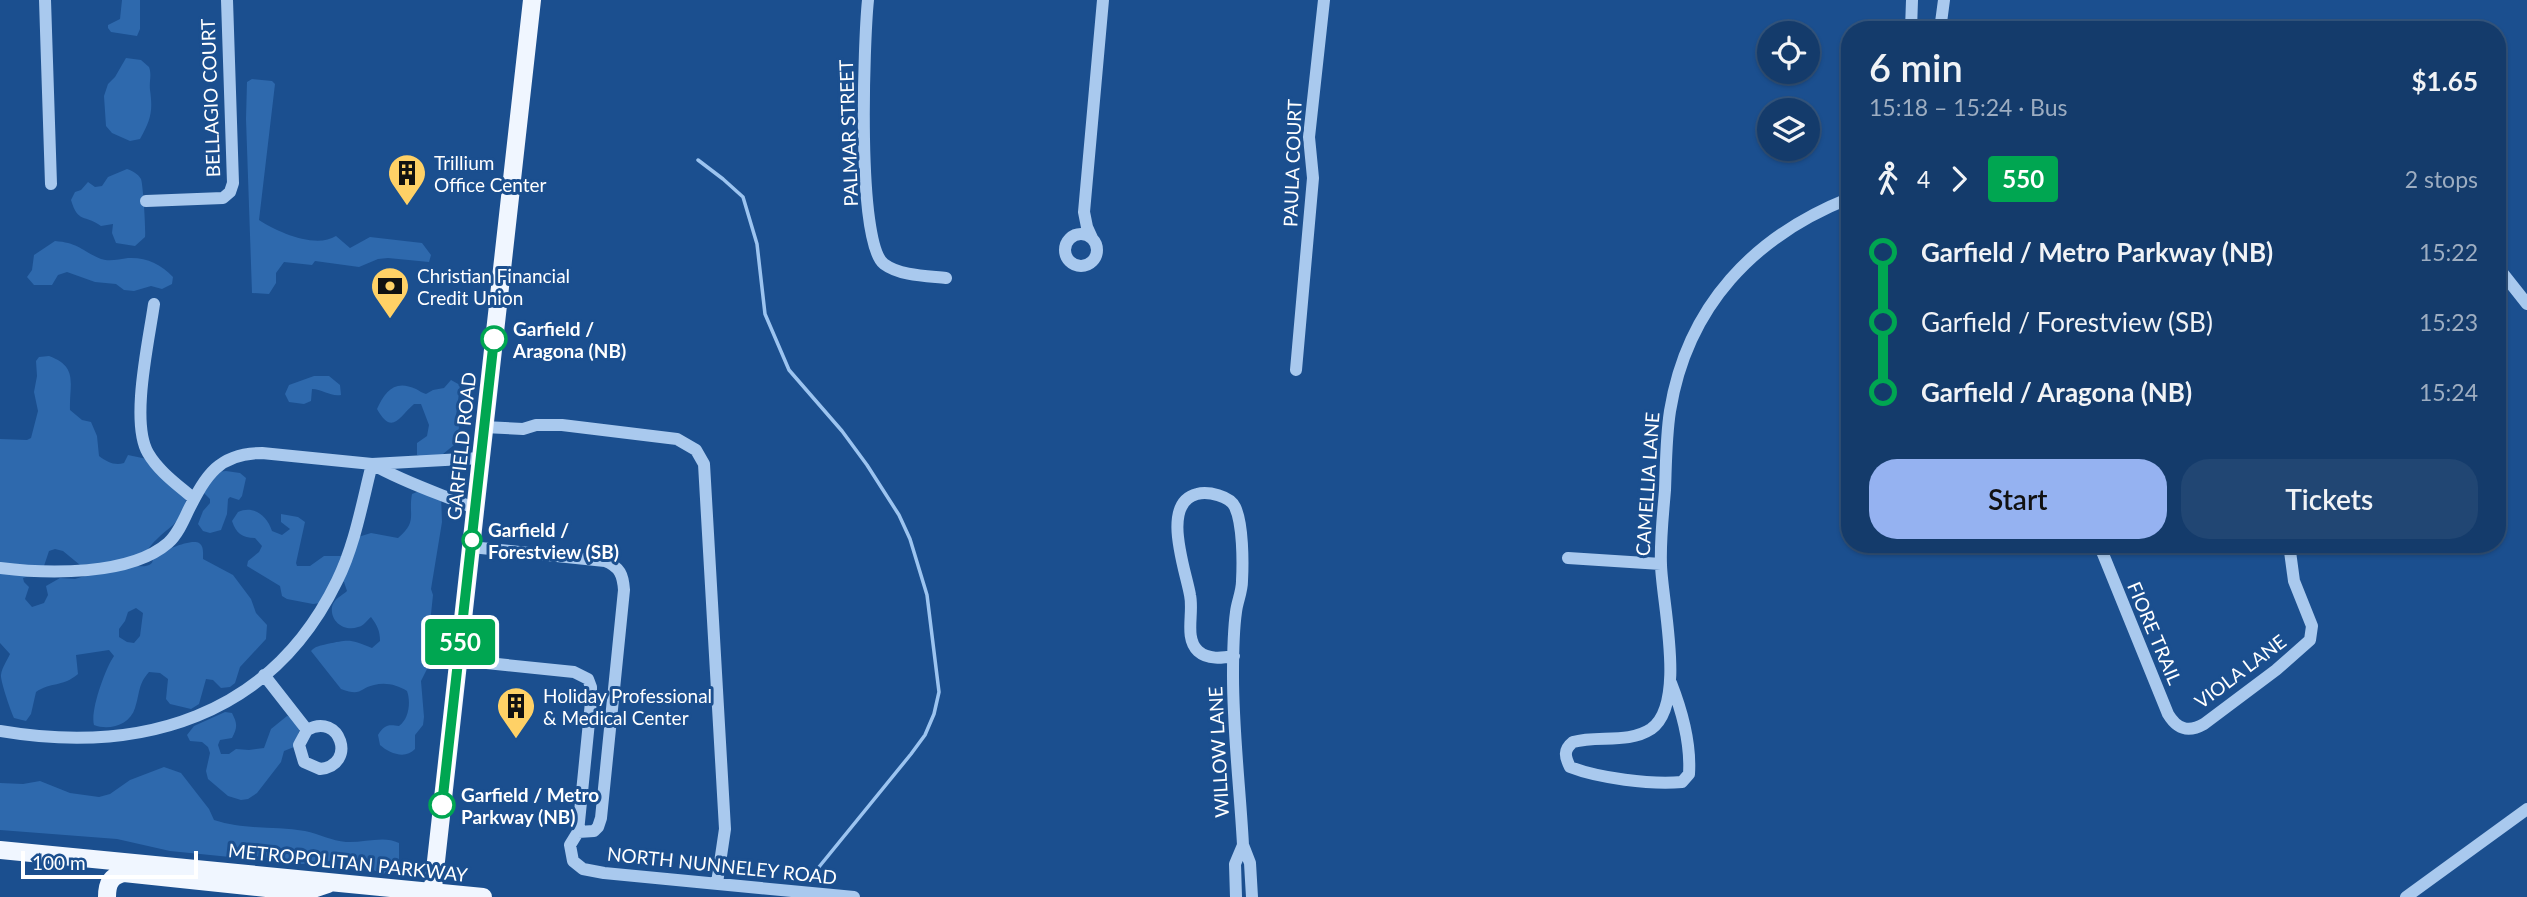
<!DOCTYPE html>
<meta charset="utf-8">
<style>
body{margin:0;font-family:Lato,sans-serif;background:#214673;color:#f1f3f6;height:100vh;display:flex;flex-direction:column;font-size:26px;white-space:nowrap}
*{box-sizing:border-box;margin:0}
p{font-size:23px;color:#9dadc1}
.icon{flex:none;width:38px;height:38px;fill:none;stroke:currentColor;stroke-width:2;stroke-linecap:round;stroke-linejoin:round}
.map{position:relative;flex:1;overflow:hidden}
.side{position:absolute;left:1841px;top:21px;width:665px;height:532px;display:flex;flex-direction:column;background:#143b6b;border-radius:28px;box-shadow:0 2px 5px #0004,0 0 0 2px #33557e}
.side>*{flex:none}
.badge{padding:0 14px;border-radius:5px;font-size:24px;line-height:46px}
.buttons{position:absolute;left:1757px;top:21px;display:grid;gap:14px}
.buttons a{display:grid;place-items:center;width:63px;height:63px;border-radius:50%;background:#143b6b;box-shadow:0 2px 5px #0004,0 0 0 2px #33557e;font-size:35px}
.scale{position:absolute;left:21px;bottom:18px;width:177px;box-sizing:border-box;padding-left:7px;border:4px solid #fff;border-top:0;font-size:19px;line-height:24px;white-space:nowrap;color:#fff;-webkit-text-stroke:5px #1b4f8f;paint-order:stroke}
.map>.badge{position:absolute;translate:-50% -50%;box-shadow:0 0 0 4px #fff}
.legs{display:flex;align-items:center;gap:10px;height:77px;padding:0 28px;font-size:23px}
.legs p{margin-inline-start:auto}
.overview{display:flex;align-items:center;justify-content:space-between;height:119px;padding:0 28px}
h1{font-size:38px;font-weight:600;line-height:52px}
.primary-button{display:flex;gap:14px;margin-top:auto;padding:14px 28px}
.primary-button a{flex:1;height:80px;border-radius:28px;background:#95b2f1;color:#111;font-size:28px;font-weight:600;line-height:80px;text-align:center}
.primary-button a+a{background:#214673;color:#f1f3f6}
ul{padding:0 28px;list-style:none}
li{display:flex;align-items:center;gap:24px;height:70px;font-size:26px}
li i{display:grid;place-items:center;width:10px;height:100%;margin:0 9px;background:currentColor}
li i::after{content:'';width:18px;height:18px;margin:-9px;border:5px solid;border-radius:50%;background:#143b6b}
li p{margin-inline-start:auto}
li:first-child i{background:linear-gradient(#0000 50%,currentColor 0)}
li:last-child i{background:linear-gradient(currentColor 50%,#0000 0)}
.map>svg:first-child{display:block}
.green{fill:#2e69ad;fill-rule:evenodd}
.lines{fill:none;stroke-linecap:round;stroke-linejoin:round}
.stream{stroke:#9cc4f0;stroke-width:3.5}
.minor{stroke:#a9c9ee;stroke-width:12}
.major{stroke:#f0f6ff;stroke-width:18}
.line-1-casing{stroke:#fff;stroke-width:16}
.line-1{stroke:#00a651;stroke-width:10}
.stop-1-dot{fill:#fff;stroke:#00a651;stroke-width:3.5}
.labels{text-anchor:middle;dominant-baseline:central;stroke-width:6;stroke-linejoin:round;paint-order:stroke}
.street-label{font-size:19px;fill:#fff;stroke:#1b4f8f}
.poi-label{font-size:19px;fill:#fff;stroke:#1b4f8f;text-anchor:start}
.stop-label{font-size:19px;font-weight:bold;fill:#fff;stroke:#1b4f8f;text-anchor:start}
</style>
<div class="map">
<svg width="2527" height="897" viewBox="0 0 2527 897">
<rect width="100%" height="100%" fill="#1b4f8f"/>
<!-- green -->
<path class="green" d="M 122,0 L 140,0 L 140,29 L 137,36 L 111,32 L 108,28 L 108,25 L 120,19 Z
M 126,58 L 141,60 L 149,67 C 152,75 149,81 150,90 C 153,111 151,120 140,139 L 130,141 L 112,133 L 106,126 L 104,96 L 108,84 L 115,77 Z
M 252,79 L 272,81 L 275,84 L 259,220 C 277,232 316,249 336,236 L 350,248 L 370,237 L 422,243 L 431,255 L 429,262 L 388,258 L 378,259 L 359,267 L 315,261 L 312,265 L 284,262 L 276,273 L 276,283 L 269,294 L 252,293 L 246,119 L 247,82 Z
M 127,169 C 133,171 138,174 141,179 C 143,184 146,230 145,237 L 135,246 L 116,243 L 112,233 L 113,224 L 101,226 C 85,214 78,224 71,200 L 75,192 L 81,190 L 88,182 L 95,187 L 102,186 L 108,177 Z
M 55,241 C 79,243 82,251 101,259 C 110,262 119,259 128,258 C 146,257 161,264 173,277 L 172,284 L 162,289 L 151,286 L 134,291 L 124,290 L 116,284 L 95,282 L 67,272 L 58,275 L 52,285 L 34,285 L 27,277 L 32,270 L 34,255 Z
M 49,356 C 79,367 69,384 70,410 L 82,420 L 91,422 L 97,436 L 99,456 C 107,462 115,466 124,463 L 128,455 L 147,459 L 157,458 L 164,464 L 186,499 C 184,521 170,526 157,539 C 149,546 143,557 137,566 C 140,566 145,567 149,565 C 155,562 150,561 156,556 C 162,551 192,538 199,543 C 204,546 203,553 203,559 L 233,575 L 251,599 L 256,613 L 267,625 L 266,639 L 240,667 L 235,683 L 230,687 L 221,688 L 213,680 L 206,679 L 199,704 L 191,709 L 170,704 L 166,699 L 168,679 L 160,673 L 149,672 C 138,684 140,693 135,708 C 130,725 109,731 94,725 C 90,711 105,669 114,656 L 109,650 L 76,655 L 78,674 C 63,687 50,682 36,692 L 31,714 L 26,721 L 14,718 C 11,712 0,680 1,675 C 2,667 7,661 10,654 L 0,643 L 0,439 L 27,440 L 31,438 L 38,411 L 34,392 L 37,376 L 36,361 L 39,357 ZM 55,549 L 63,551 L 80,565 L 96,564 L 88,575 L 75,579 L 60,578 L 46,586 L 48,595 L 44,603 L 32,607 L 25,599 L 29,587 L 24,582 L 23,578 L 42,572 L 49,551 ZM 136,608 L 143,613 L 140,636 L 134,643 L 127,642 L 119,637 L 119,629 L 125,621 L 128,612 Z
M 314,376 L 329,376 L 340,385 L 341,395 C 331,397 322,389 312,389 L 311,401 L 304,404 L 289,402 L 285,394 L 289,385 Z
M 451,380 L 460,385 L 456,416 L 459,426 L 458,438 L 454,445 L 443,454 L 440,463 L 417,455 L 417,443 L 427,436 L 429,425 L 421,404 L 414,404 C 399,417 392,436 377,409 C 385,391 395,379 416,389 C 420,391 422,393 426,394 L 433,390 L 444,388 Z
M 226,471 L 240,473 L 246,478 L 242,496 L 239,500 L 230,497 L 228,499 L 227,514 L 221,530 L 210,533 L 203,531 L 198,524 L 203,511 L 210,503 L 210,499 L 204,493 L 217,472 Z
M 422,490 L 441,495 L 442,522 L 431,589 L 433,595 L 429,633 L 432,659 L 421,681 L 424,717 L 423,725 L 415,735 L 415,749 C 405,760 389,753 380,745 L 378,735 C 384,725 388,724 399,726 C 409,719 411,702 407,691 C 397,685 386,682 374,685 C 359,688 362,697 341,689 L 311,651 C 316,646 319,646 327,644 C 350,639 350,639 372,648 L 380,641 C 380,631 377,625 371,617 C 367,620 364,626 358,627 C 345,632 330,622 332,607 C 334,598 342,596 347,591 L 344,582 L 340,581 L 321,603 L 313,604 L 287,599 L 282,596 L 280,586 L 247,566 L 248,561 L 259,552 L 262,546 L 255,538 C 242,538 236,533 232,521 L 238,512 C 254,505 267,516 272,531 L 282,535 L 290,529 L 281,522 L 281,514 L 298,517 L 305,522 L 296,563 L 297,566 L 310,566 L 324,556 L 343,556 L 355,538 L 371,533 L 398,538 C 418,521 408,515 412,494 Z
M 225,712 L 232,713 C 237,723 238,727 232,738 L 220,740 L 218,745 L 221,754 L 229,754 L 236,749 L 249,750 L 264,748 L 271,729 L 287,716 L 293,717 L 300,728 L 294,747 L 284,751 L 281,762 L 257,793 L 248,799 L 241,800 L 228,796 L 208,779 L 206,771 L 210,753 L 208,747 L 202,742 L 190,741 L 187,735 L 194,726 Z
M 164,767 L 181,773 L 209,809 L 214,820 C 244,830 274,826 305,831 C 319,834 332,841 346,842 C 364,843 384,835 399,843 L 399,864 L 382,875 L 366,865 L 351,861 L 339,860 L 302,864 L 269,858 L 240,858 L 170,851 L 117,839 L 0,830 L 0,783 L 23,784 L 40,781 L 70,793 L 99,797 L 110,794 L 130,780 Z"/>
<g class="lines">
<!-- stream -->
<path class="stream" d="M 698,160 L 723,179 L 743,197 L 757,244 L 765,314 L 789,370 L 842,431 L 867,465 L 899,515 L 910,539 L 927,595 L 939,692 L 934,714 L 925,735 L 911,754 L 810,878"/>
<!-- minor -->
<path class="minor" d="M 45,0 L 51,184
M 868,0 C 864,39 856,243 884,264 C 900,276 927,276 946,278
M 1911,30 L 1912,0
M 1940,30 L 1944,0
M 146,201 L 223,198 L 230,192 L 233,183 L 227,0
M1065 250a16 16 0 1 1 32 0a16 16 0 1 1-32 0Z
M 1092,238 L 1087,227 L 1084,212 L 1103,0
M 2497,266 L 2527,304
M 154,304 C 149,340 130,422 148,453 C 159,472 178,485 194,499
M 1296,370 L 1313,178 L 1309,137 L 1324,0
M 484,427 L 523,429 L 536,425 L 562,425 L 677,439 L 696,450 L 704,464 L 725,829 L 717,883
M 372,464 C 405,483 441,494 476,509
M 2099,544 L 2168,714 C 2177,729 2188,733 2204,724 L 2276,670 L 2310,640 L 2312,626 L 2294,581 L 2289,544
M 471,547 L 605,561 C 620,567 623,575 624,590 L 601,818 L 598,827 L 594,831 L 578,832
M 1568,558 L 1661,564
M 0,568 C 47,574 130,576 168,543 C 177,535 183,522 188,511 C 206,475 219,453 262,453 L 372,464 L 481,458
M 1234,656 C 1222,658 1208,660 1198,651 C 1184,638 1194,613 1190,595 C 1186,571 1160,503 1197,494 C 1208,491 1230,496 1235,507 C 1243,524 1243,562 1242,581 C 1242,592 1237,602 1236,612 C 1233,633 1233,655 1233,676 C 1233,732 1240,789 1243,845
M 458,660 L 574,672 L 588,679 L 591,687 L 591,702 L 578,832 L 570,845 L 573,861 L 583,869 L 604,873 L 854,897
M 264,675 L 307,730 L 299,745 L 304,762 L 320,769 C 358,765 340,711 307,730
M 1671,683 C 1682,711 1691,743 1689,774 L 1682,782 C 1651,785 1598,778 1570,767 C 1565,757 1563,750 1573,742 C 1598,735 1628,744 1651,729 C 1687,704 1662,603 1661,565 C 1660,540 1663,515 1665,490 C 1666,464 1666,437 1670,411 C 1687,306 1754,236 1850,198
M 0,731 C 141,755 271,717 337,581 C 355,545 362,503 372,464
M 1236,897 L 1235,864 L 1243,845 L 1250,863 L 1252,897
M 2406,897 L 2527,809"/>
<!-- major -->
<path class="major" d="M 0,850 L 483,897
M 107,897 C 107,883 111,876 124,873 L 304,892 L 328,884
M 432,897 L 532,0"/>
</g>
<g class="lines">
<defs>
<path id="line-1" d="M 442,805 L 494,339"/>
</defs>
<!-- line-1 casing -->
<use href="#line-1" class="line-1-casing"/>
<!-- line-1 -->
<use href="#line-1" class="line-1"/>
</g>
<!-- icons -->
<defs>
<symbol id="building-pin" viewBox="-11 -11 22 30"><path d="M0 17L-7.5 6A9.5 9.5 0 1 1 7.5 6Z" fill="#ffd166" stroke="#1b4f8f"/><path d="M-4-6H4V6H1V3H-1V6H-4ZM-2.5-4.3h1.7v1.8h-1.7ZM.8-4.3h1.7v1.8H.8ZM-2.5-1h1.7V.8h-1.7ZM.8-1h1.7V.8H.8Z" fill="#111"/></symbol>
<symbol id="bank-pin" viewBox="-11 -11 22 30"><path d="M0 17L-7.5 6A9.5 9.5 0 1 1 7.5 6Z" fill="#ffd166" stroke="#1b4f8f"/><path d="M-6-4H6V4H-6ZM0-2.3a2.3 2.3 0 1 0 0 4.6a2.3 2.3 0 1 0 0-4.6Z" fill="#111"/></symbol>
</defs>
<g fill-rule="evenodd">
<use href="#building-pin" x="385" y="151" width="44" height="60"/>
<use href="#bank-pin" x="368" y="264" width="44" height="60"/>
<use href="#building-pin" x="494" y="684" width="44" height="60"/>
</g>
<!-- markers -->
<g class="stop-1-dot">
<circle cx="494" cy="339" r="12"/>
<circle cx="472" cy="540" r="9"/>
<circle cx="442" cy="805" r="12"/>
</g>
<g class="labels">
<!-- street labels -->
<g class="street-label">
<text transform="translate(210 98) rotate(-92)">BELLAGIO COURT</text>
<text transform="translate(848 133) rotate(-92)">PALMAR STREET</text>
<text transform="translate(1292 163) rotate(-88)">PAULA COURT</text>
<text transform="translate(461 446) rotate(-84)">GARFIELD ROAD</text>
<text transform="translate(1647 484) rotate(-86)">CAMELLIA LANE</text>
<text transform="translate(2155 633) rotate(67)">FIORE TRAIL</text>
<text transform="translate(2240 671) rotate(-37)">VIOLA LANE</text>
<text transform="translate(1218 752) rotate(-93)">WILLOW LANE</text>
<text transform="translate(348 862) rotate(6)">METROPOLITAN PARKWAY</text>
<text transform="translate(722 865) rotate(6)">NORTH NUNNELEY ROAD</text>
</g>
<!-- poi labels -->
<g class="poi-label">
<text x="434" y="162">Trillium<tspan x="434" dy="22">Office Center</tspan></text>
<text x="417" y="275">Christian Financial<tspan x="417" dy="22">Credit Union</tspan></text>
<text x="543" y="695">Holiday Professional<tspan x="543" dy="22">&amp; Medical Center</tspan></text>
</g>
<!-- stop labels -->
<g class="stop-label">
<text x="513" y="328">Garfield /<tspan x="513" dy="22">Aragona (NB)</tspan></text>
<text x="488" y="529">Garfield /<tspan x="488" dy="22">Forestview (SB)</tspan></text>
<text x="461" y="794">Garfield / Metro<tspan x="461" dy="22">Parkway (NB)</tspan></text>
</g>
</g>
</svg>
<div class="buttons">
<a><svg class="icon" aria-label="locate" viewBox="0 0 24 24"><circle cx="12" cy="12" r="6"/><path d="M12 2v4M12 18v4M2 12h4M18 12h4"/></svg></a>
<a><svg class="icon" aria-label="layers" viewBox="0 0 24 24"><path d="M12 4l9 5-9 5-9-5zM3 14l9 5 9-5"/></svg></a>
</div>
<div class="scale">100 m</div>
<b class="badge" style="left:460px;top:642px;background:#00a651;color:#fff">550</b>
<section class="side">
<div class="overview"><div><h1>6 min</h1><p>15:18 – 15:24 · Bus</p></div><b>$1.65</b></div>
<div class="legs"><svg class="icon" aria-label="walk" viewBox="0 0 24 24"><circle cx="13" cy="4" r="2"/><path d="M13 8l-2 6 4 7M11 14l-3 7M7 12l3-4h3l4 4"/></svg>4<svg class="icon" aria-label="forward" viewBox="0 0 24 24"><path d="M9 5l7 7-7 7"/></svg><b class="badge" style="background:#00a651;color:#fff">550</b><p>2 stops</p></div>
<ul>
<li><i style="color:#00a651"></i><b>Garfield / Metro Parkway (NB)</b><p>15:22</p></li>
<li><i style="color:#00a651"></i><span>Garfield / Forestview (SB)</span><p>15:23</p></li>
<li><i style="color:#00a651"></i><b>Garfield / Aragona (NB)</b><p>15:24</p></li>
</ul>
<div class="primary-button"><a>Start</a><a>Tickets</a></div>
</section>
</div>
